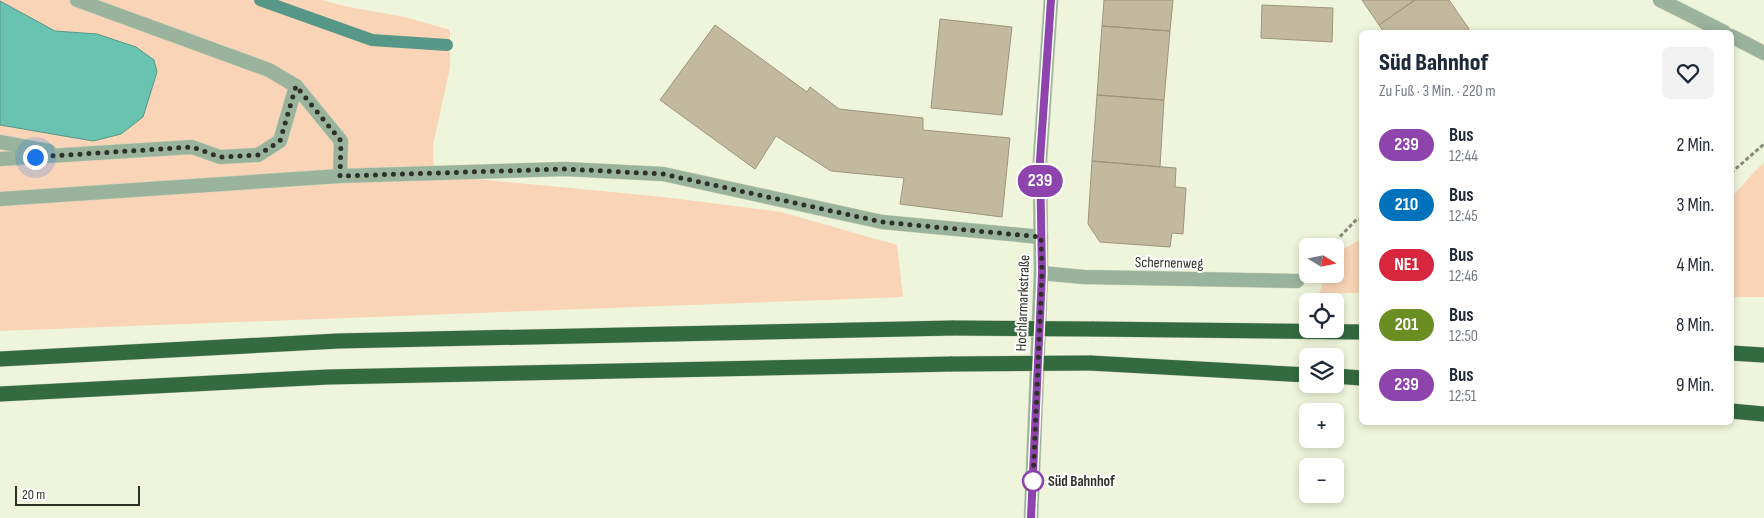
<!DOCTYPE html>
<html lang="de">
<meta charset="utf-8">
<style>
body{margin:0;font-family:"Sofia Sans Condensed",sans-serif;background:#f2f2f3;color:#1f2937;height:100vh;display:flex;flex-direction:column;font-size:19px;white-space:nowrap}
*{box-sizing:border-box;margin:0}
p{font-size:16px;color:#747a83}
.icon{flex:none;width:28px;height:28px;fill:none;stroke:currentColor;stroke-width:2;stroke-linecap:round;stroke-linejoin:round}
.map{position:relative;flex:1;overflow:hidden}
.panel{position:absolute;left:1359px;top:30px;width:375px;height:395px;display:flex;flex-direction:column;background:#fff;border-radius:8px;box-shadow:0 2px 8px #0003}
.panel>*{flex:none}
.badge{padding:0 10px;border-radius:16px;font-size:18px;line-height:32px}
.needle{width:32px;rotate:100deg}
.buttons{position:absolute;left:1299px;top:238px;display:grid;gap:10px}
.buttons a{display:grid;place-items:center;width:45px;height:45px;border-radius:8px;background:#fff;box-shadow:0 2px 8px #0003;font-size:25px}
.scale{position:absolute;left:15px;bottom:12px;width:125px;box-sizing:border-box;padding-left:5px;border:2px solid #2e3127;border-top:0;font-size:14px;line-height:18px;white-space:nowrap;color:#2e3127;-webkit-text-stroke:4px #fff;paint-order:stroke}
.you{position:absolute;width:25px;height:25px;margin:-12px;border:4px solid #fff;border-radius:50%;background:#1a73e8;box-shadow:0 0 0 8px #1a73e833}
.map>.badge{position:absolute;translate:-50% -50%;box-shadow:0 0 0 2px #fff}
.round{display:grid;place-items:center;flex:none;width:52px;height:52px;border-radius:8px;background:#f2f2f3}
.headline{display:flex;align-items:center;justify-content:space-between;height:85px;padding:0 20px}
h1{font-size:24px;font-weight:800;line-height:38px}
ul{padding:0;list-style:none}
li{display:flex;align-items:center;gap:15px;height:60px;padding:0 20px}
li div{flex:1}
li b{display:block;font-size:19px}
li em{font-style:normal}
li .badge{min-width:55px;font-weight:700;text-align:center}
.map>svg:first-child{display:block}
.green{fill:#f9d4b7}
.water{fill:#68c3b0;stroke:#579787}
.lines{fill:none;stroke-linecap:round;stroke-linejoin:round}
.stream{stroke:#579787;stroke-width:12}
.building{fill:#c3b99f;stroke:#9e947b}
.service-casing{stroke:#cbd2ba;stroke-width:15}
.minor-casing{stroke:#cbd2ba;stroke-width:15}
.tertiary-casing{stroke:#cbd2ba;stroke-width:15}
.motorway-casing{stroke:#cbd2ba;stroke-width:16}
.path{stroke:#858a78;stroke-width:3;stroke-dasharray:4 2.5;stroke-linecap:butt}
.service{stroke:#9ab39d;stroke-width:14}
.minor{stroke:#9ab39d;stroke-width:14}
.tertiary{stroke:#9ab39d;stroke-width:14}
.motorway{stroke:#336b3f;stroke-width:15}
.motorway-bridge-casing{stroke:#cbd2ba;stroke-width:16;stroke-linecap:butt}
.motorway-bridge{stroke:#336b3f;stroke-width:15}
.line-casing{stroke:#fff;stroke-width:11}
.line{stroke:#8e44ad;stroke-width:8}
.walk{stroke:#2e3127;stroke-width:5;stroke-dasharray:0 9}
.stop-dot{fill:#fff;stroke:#8e44ad;stroke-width:2.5}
.labels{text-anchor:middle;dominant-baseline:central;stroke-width:4;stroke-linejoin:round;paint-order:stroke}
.street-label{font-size:15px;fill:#2e3127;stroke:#fff}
.stop-label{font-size:15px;font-weight:bold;fill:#2e3127;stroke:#fff;text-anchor:start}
</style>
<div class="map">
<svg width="1764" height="518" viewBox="0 0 1764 518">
<rect width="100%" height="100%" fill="#eef5da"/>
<!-- green -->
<path class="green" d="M 0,0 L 322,0 L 349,7 L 405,17 L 450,30 L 450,67 L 433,145 L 434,175 L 663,197 L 781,212 L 897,245 L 903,297 L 0,331 Z
M 1764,163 L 1764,297 L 1731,297 L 1731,198 L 1755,171 Z
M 1361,239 L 1361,293 L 1319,293 L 1327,274 L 1335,274 L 1335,254 Z"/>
<!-- water -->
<path class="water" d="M 0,1 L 55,31 L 97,34 L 136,47 L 154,60 L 157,72 L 143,117 L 121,134 L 93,141 L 0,125 Z"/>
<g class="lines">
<!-- stream -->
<path class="stream" d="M 260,0 L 372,40 L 447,45"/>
</g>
<!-- building -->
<path class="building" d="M 1104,0 L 1173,0 L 1170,31 L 1102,26 Z
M 1362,0 L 1415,0 L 1379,25 Z
M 1415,0 L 1449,0 L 1469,29 L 1464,32 L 1384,32 L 1379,25 Z
M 1262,5 L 1333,8 L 1332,42 L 1261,38 Z
M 940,19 L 1012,27 L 1002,115 L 931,108 Z
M 715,25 L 807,92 L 810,87 L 839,109 L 923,118 L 923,130 L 1010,138 L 1002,217 L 900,204 L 904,178 L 831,171 L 776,136 L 755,169 L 660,100 Z
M 1102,26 L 1170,31 L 1164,100 L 1097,95 Z
M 1097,95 L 1164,100 L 1160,167 L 1092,161 Z
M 1092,161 L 1176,168 L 1175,187 L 1186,188 L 1183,234 L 1172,233 L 1170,247 L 1100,242 L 1088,224 Z"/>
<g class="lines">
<defs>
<path id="service" d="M 77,0 L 269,70 L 296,86 L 341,141 L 340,176
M 0,142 L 49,151
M 0,159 L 192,147 L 220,157 L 258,155 L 280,141 L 296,86
M 0,199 L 340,176 L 565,169 L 663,174 L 882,222 L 1041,237"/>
<path id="minor" d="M 1660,0 L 1724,32
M 1731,36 L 1764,53
M 1041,273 L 1084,277 L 1297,281"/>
<path id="tertiary" d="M 1031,518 L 1041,273 L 1040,160 L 1051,0"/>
<path id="motorway" d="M 1092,329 L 1361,332
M 1731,353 L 1764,355
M 0,359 L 338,341 L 953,328
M 1090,363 L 1308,375
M 1335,376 L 1361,378
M 0,394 L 328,377 L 952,364
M 1731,411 L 1764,414"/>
</defs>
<!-- service casing -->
<use href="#service" class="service-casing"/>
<!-- minor casing -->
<use href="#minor" class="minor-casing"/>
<!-- tertiary casing -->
<use href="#tertiary" class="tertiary-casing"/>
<!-- motorway casing -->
<use href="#motorway" class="motorway-casing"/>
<!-- path -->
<path class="path" d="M 1731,173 L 1764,144
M 1331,246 L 1357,219 L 1361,219"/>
<!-- service -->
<use href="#service" class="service"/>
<!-- minor -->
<use href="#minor" class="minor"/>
<!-- tertiary -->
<use href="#tertiary" class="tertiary"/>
<!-- motorway -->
<use href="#motorway" class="motorway"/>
<defs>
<path id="motorway-bridge" d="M 953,328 L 1092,329
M 952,364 L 1090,363"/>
</defs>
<!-- motorway-bridge casing -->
<use href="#motorway-bridge" class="motorway-bridge-casing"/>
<!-- motorway-bridge -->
<use href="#motorway-bridge" class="motorway-bridge"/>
</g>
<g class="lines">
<defs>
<path id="line" d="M 1031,518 L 1042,273 L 1040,160 L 1051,0"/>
</defs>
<!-- line casing -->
<use href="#line" class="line-casing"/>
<!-- line -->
<use href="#line" class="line"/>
<!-- walk -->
<path class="walk" d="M 35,157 L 192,147 L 220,157 L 258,155 L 280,141 L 296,86 L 341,141 L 340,176 L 565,169 L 663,174 L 882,222 L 1041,237 L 1042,273 L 1033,481"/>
</g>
<!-- markers -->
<circle class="stop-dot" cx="1033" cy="481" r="10"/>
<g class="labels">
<!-- street labels -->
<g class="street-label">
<text transform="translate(1169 263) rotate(1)">Schernenweg</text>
<text transform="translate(1023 303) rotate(-88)">Hochlarmarkstraße</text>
</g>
<!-- stop labels -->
<g class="stop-label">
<text x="1048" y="481">Süd Bahnhof</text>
</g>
</g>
</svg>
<div class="buttons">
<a><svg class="needle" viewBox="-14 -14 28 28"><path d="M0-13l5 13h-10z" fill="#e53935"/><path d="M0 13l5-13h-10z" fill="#747a83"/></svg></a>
<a><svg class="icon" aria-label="locate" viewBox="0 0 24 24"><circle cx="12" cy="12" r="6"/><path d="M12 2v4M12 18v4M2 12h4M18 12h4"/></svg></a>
<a><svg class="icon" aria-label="layers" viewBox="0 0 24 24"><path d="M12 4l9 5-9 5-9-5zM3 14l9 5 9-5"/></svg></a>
<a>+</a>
<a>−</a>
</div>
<div class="scale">20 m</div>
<div class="you" style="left:35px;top:157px"></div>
<b class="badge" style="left:1040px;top:181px;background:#8e44ad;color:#fff">239</b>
<section class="panel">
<div class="headline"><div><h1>Süd Bahnhof</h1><p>Zu Fuß · 3 Min. · 220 m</p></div><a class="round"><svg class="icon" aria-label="heart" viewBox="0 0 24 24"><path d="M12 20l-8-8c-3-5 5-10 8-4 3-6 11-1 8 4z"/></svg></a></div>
<ul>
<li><span class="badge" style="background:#8e44ad;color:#fff">239</span><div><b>Bus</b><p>12:44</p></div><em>2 Min.</em></li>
<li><span class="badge" style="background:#0072bc;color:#fff">210</span><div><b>Bus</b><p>12:45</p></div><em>3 Min.</em></li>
<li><span class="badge" style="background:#d7263d;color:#fff">NE1</span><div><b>Bus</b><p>12:46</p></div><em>4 Min.</em></li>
<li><span class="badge" style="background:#6b8e23;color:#fff">201</span><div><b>Bus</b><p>12:50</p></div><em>8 Min.</em></li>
<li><span class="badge" style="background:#8e44ad;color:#fff">239</span><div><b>Bus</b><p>12:51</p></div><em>9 Min.</em></li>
</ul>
</section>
</div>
